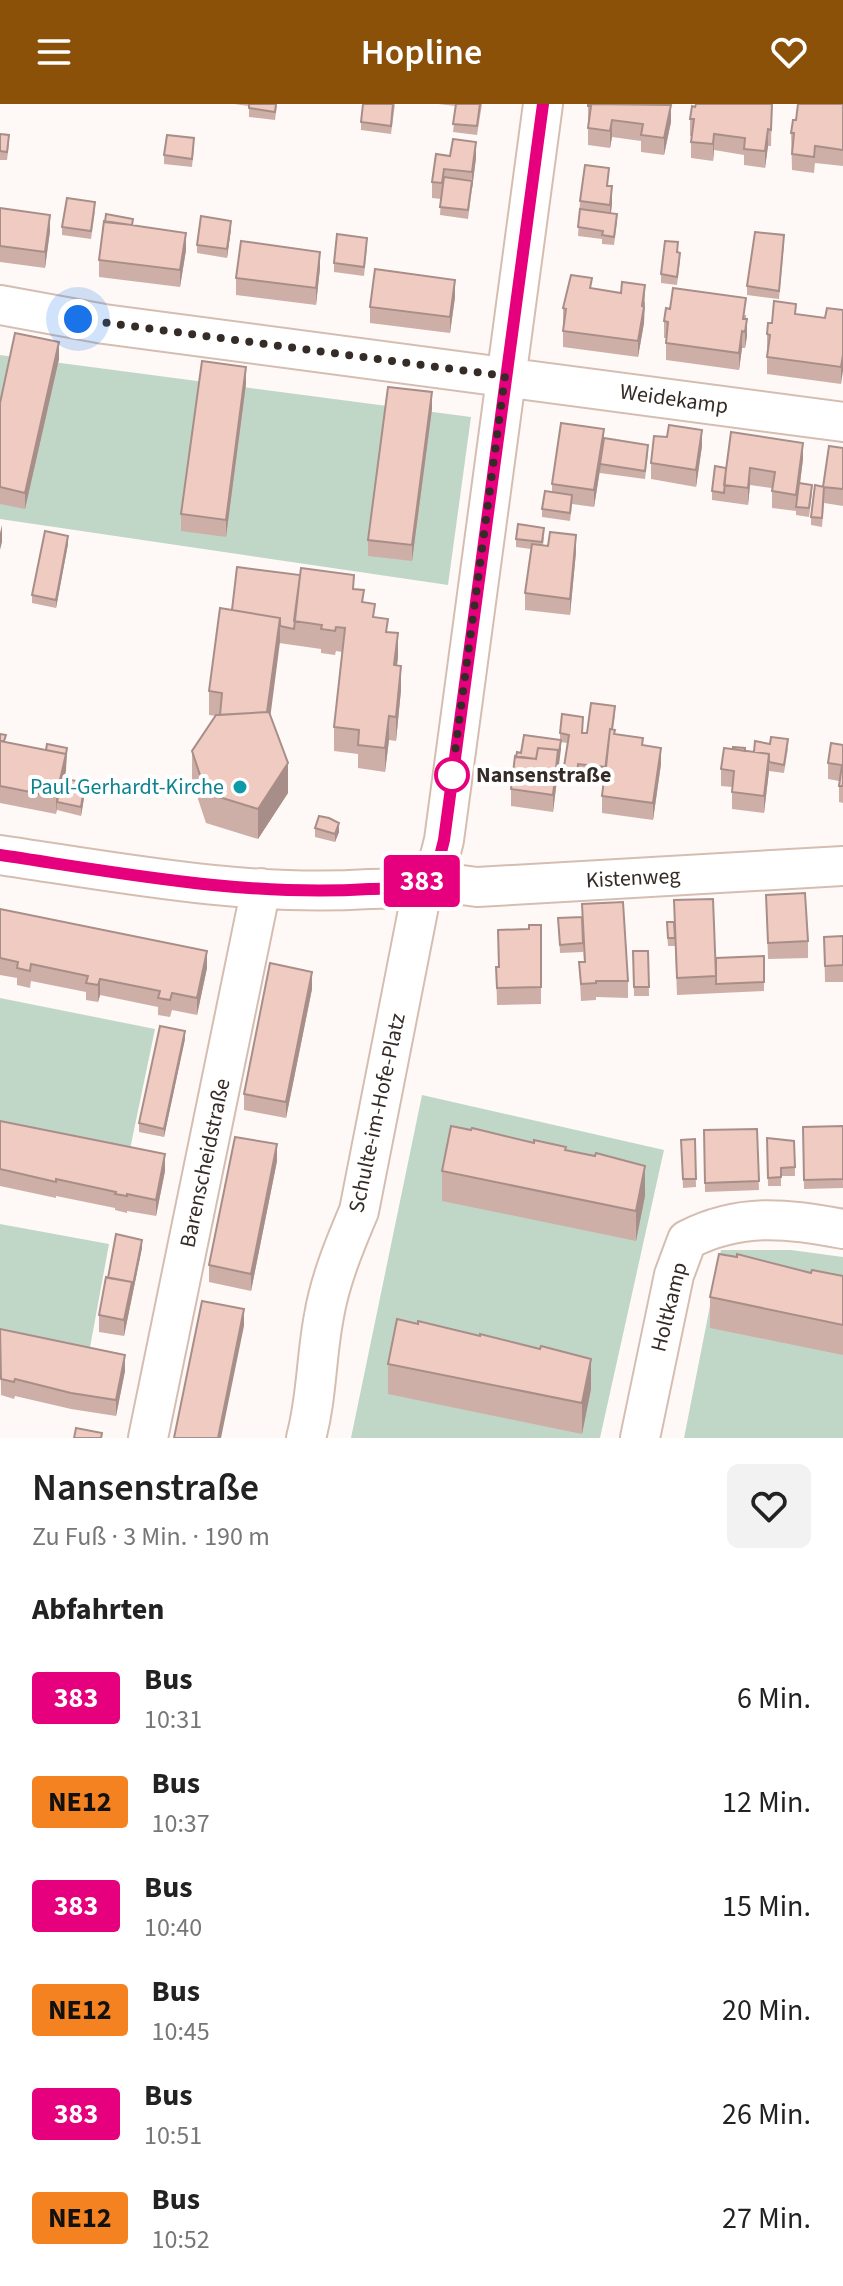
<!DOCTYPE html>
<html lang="de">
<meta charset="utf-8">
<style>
body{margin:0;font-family:"Source Sans 3",sans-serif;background:#f2f2f2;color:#222;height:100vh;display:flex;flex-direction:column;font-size:30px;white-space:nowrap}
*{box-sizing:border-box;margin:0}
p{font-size:26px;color:#767676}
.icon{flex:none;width:44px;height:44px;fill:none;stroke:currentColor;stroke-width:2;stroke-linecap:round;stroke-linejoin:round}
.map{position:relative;height:1334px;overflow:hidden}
.panel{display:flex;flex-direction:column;background:#fff;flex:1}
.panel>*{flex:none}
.badge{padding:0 16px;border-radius:6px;font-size:28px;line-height:52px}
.you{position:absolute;width:40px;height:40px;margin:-20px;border:6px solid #fff;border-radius:50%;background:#1a73e8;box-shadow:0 0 0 12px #1a73e833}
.map>.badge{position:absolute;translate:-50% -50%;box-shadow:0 0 0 4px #fff}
h2{padding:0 32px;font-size:30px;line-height:72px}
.round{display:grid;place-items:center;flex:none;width:84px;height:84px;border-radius:12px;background:#f2f2f2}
.head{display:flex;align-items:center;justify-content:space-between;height:136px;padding:0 32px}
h1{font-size:38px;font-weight:600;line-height:60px}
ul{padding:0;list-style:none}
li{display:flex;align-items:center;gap:24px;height:104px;padding:0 32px}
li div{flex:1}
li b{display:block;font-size:30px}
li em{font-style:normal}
li .badge{min-width:88px;font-weight:700;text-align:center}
header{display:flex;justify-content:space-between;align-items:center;height:104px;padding:0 32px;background:#8b5109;color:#fff;font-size:36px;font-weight:600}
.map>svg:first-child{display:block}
.green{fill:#c0d7c8}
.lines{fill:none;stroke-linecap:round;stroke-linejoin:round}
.minor-casing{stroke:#d5beb1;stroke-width:42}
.minor{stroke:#fff;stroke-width:38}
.wall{fill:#ceafa7}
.shaded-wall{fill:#a88e88}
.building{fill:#f0cbc2;stroke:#a88e88;stroke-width:2}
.line-casing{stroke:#fff;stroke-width:18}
.line{stroke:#e6007e;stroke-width:12}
.walk{stroke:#352c27;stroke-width:8;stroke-dasharray:0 14.4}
.stop-dot{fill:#fff;stroke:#e6007e;stroke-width:4}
.culture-dot{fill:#0f9aa8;stroke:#fff;stroke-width:3}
.labels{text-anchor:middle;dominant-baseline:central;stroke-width:8;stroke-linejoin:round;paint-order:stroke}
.street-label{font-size:22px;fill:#352c27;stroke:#fff}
.stop-label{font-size:22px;font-weight:bold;fill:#352c27;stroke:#fff;text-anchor:start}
.culture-label{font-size:22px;fill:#0d838f;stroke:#fff;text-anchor:end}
</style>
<header><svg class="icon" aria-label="menu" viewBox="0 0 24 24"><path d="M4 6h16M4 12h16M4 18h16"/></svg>Hopline<svg class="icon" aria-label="heart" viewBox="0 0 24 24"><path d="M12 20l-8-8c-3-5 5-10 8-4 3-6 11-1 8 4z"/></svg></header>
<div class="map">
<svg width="843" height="1334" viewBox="0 0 843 1334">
<rect width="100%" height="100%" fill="#fef9f7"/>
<!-- green -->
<path class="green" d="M 0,251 L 471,313 L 448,481 L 0,415 Z
M 0,894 L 155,925 L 128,1055 L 0,1029 Z
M 422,991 L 664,1046 L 600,1334 L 351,1334 Z
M 0,1120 L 109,1140 L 89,1249 L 0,1233 Z
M 721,1146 L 791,1146 L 843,1153 L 843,1334 L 684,1334 Z"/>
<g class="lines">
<defs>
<path id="minor" d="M 0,201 L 104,220 L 843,318
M 0,751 C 121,769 246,793 369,785 C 386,784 407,787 422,777 C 438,767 440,752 444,736 L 543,0
M 424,776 L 477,783 L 843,762
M 148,1334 L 261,784
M 306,1334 C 317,1294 316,1253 324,1212 C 330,1176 345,1140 359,1107 L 424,776
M 640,1334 L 674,1171 L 687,1136 C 739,1109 787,1114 843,1125"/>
</defs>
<!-- minor casing -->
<use href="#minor" class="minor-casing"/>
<!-- minor -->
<use href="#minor" class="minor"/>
</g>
<!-- wall -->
<path class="wall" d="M 234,0 L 277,0 L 275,16 L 249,13 L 249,2 Z
M 395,0 L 391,30 L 361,26 L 361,18 Z
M 438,0 L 482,0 L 477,31 L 453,28 L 456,2 Z
M 588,0 L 670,0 L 671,18 L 664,51 L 641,48 L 641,37 L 612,33 L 610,44 L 588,41 Z
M 772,0 L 771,42 L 768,42 L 765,64 L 744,61 L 744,51 L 714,46 L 713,57 L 691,54 L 691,32 L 690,32 L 690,15 Z
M 843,0 L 843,62 L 815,59 L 814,69 L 792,66 L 791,29 L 796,16 Z
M 0,30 L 9,40 L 7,56 L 0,56 Z
M 194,43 L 192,63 L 164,60 L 164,51 Z
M 450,52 L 476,54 L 468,115 L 440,111 L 441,95 L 432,94 L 432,78 Z
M 609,82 L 612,99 L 611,109 L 617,118 L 614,141 L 602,140 L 602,135 L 578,132 L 580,97 Z
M 0,104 L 50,127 L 45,164 L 0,158 Z
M 95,107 L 91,135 L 62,131 L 62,123 Z
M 105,118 L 133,122 L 186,146 L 180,183 L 99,173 L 99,156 Z
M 231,125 L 227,154 L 197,149 L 197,141 Z
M 784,140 L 779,195 L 747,191 L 747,182 Z
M 367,143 L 364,172 L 334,168 L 334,159 Z
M 678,148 L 680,157 L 677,181 L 661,179 L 661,170 Z
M 320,164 L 316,201 L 236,191 L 236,174 Z
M 592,185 L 645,198 L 644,219 L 638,253 L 563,243 L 563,204 Z
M 455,193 L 450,229 L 370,219 L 370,203 Z
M 843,206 L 841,280 L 767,270 L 767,230 L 772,219 L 796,210 L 825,214 Z
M 746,211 L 747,232 L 745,244 L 742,244 L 739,266 L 666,256 L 666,234 L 664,234 L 664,217 Z
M 59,255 L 25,405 L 0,400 L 0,299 Z
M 246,280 L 226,433 L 181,427 L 181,410 Z
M 432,305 L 412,457 L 368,452 L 368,436 Z
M 604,334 L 648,349 L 645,375 L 600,369 L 600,365 L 594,403 L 572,400 L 570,417 L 542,413 L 542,405 L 552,388 L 552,380 Z
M 702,342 L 696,383 L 651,375 L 651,359 Z
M 843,344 L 843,402 L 824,399 L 822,423 L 811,421 L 811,413 L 823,382 Z
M 803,355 L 800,379 L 812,389 L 809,413 L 796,411 L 796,407 L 772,404 L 772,384 L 750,381 L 748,401 L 712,396 L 712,387 L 726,364 Z
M 544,433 L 543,442 L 576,448 L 570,511 L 525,506 L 525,489 L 531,445 L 516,443 L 516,435 Z
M 68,440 L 56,504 L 32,499 L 32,491 Z
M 354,485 L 375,514 L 388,528 L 398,553 L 397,561 L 401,586 L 396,637 L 389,636 L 385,668 L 358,664 L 358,650 L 334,647 L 334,623 L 342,548 L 336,547 L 335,551 L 321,549 L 321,545 L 279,539 L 270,610 L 288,689 L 258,735 L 206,719 L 192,677 L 192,647 L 216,612 L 209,611 L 209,587 L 232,506 Z
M 615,611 L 613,625 L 615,630 L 643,641 L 661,660 L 653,716 L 602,709 L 602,692 L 605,672 L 578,668 L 577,679 L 563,677 L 567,639 L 561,638 L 553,708 L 511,702 L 511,685 L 521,649 L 560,636 L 560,629 L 587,629 Z
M 0,630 L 6,638 L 67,652 L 64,675 L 85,688 L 81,712 L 57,706 L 57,705 L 56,710 L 0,699 Z
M 843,641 L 843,699 L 839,698 L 839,677 L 828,675 L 828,659 Z
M 788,644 L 784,669 L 769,667 L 764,709 L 732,705 L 732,683 L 721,682 L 721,665 L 745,647 L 754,648 Z
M 315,724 L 339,728 L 335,738 L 315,733 Z
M 766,791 L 808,837 L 808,854 L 768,855 Z
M 582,800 L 628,877 L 628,894 L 596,893 L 596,896 L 581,897 L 579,858 L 584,858 L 583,841 L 583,848 L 560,849 L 558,814 L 582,815 Z
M 0,805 L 207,864 L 197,911 L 172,906 L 170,913 L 158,911 L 158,903 L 100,891 L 98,898 L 86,896 L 86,888 L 31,877 L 30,884 L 17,881 L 17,874 L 0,871 Z
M 541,821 L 541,900 L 497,901 L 496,863 L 498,863 L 529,825 Z
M 667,827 L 716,854 L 764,852 L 764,887 L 677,891 L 675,841 L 675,842 L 668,842 Z
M 843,832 L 843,878 L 825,878 L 824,833 Z
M 633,847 L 648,847 L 649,892 L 634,892 Z
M 312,885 L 286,1014 L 244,1006 L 244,990 Z
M 185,935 L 164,1033 L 139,1028 L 139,1019 Z
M 0,1017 L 165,1067 L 156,1112 L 127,1107 L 127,1109 L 115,1106 L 115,1104 L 56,1092 L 56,1094 L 0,1082 Z
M 843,1022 L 843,1084 L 804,1085 L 803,1023 Z
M 757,1025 L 759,1086 L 705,1088 L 704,1026 Z
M 767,1034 L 795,1063 L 795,1072 L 781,1072 L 781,1082 L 768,1082 Z
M 695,1035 L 696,1083 L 683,1084 L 681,1036 Z
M 534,1039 L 566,1046 L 645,1092 L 636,1137 L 442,1097 L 442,1067 Z
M 277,1057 L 251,1187 L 209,1178 L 209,1161 Z
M 142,1144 L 124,1232 L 99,1228 L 99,1211 L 108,1174 Z
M 811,1169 L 843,1172 L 843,1251 L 710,1224 L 710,1193 Z
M 0,1225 L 125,1267 L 116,1312 L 71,1305 L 15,1292 L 14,1295 L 1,1291 Z
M 388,1260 L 591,1285 L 582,1330 L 388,1290 Z"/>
<!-- shaded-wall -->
<path class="shaded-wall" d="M 668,0 L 670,0 L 670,6 L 671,1 L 671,18 L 664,51 L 664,34 Z
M 612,16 L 612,33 L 610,44 L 610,27 Z
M 768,25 L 768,42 L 765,64 L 765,47 Z
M 714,30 L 714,46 L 713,57 L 713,40 Z
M 476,38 L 476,54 L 472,85 L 472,68 Z
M 612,82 L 612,99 L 610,117 L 610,101 Z
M 50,111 L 50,127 L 45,164 L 45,148 Z
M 231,117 L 231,125 L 227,154 L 227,145 Z
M 186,129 L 186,146 L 180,183 L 180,166 Z
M 320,148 L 320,164 L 316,201 L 316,184 Z
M 455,176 L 455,193 L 450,229 L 450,213 Z
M 645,181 L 644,219 L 638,253 L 638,237 Z
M 747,215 L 747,232 L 745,244 L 745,228 Z
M 742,227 L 742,244 L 739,266 L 739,249 Z
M 59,238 L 59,255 L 25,405 L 25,389 Z
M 843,251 L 843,267 L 841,280 L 841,263 Z
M 246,263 L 246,280 L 226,433 L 226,416 Z
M 432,288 L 432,305 L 412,457 L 412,441 Z
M 604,325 L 604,342 L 594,403 L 594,386 Z
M 702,326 L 702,342 L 696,383 L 696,366 Z
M 803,339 L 803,355 L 797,403 L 796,391 Z
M 750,364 L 750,381 L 748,401 L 748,384 Z
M 2,421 L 2,438 L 0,446 L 0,429 Z
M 576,431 L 576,448 L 570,511 L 570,495 Z
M 68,432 L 68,440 L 56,504 L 56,496 Z
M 280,514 L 280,538 L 267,638 L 267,615 Z
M 398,529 L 398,553 L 394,585 L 394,561 Z
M 401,562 L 401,586 L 396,637 L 396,613 Z
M 389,612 L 389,636 L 385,668 L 385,644 Z
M 561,636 L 561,645 L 553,708 L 553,691 L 558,646 Z
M 67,644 L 66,667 L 59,698 L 57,698 L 56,710 L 56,693 Z
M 661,644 L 661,660 L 653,716 L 653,699 Z
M 769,650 L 769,667 L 764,709 L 764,692 Z
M 288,659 L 288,689 L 258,735 L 258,705 Z
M 85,679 L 85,688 L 81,712 L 81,703 Z
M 339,719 L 339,728 L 335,738 L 335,730 Z
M 207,847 L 207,864 L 197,911 L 197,894 Z
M 312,868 L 312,885 L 286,1014 L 286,998 Z
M 100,875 L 100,891 L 98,898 L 98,881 Z
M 185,927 L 185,935 L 164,1033 L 164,1025 Z
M 277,1040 L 277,1057 L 251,1187 L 251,1170 Z
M 165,1050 L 165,1067 L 156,1112 L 156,1096 Z
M 645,1062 L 645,1092 L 636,1137 L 636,1107 Z
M 142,1136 L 142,1144 L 124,1232 L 124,1216 Z
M 244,1205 L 244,1222 L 221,1334 L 218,1334 Z
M 125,1251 L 125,1267 L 116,1312 L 116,1296 Z
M 591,1255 L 591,1285 L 582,1330 L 582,1299 Z"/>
<!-- building -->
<path class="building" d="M 249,0 L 276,0 L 275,8 L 249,4 Z
M 363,0 L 393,0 L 391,22 L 361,18 Z
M 456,0 L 480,0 L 477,22 L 453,20 Z
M 588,0 L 671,1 L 664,34 L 641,31 L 643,20 L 612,16 L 610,27 L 588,24 L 591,2 L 588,2 Z
M 696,0 L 772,0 L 771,26 L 768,25 L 765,47 L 744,45 L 745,34 L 729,32 L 714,30 L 713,40 L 691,38 L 694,15 L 690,15 L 692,2 L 695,3 Z
M 798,0 L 843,0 L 843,46 L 815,42 L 814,53 L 792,50 L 794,29 L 791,29 L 793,16 L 796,16 Z
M 0,30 L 9,31 L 7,48 L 0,47 Z
M 167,31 L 194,34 L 192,55 L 164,51 Z
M 453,35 L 476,38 L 472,68 L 444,65 L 442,79 L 432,78 L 436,50 L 450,52 Z
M 585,61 L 609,64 L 607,82 L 612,82 L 610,101 L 580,97 Z
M 444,73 L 472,77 L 468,106 L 440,103 Z
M 67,94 L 95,98 L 91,127 L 62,123 Z
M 0,104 L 50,111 L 45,148 L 0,142 Z
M 580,105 L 617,110 L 614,133 L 602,131 L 603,127 L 578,123 Z
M 106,110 L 133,115 L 132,121 L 105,118 Z
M 201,112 L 231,117 L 227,145 L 197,141 Z
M 104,117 L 186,129 L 180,166 L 99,156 Z
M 755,128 L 784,131 L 779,187 L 747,182 Z
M 337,130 L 367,134 L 364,163 L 334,159 Z
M 241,137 L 320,148 L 316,184 L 236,174 Z
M 665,137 L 678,138 L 677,148 L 680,149 L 677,173 L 661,170 Z
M 375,165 L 455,176 L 450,213 L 370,203 Z
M 571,171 L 592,174 L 590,184 L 621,189 L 622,178 L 645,181 L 642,202 L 644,203 L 638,237 L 563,227 L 566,205 L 563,204 Z
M 673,184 L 746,194 L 743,215 L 747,215 L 745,228 L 742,227 L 739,249 L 666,239 L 668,218 L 664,217 L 666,204 L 670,205 Z
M 774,197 L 796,200 L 795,210 L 825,214 L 827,204 L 843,206 L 843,251 L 841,263 L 767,253 L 770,231 L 767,230 L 768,219 L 772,219 Z
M 15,229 L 59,238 L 25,389 L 0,383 L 0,299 Z
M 202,257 L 246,263 L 226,416 L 181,410 Z
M 388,283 L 432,288 L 412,441 L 368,436 Z
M 561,319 L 604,325 L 594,386 L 552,380 Z
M 669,321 L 702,326 L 696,366 L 651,359 L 654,332 L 667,333 Z
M 731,328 L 803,339 L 796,391 L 772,387 L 775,368 L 750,364 L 748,384 L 724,381 Z
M 604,334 L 648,341 L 645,367 L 600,360 Z
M 829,342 L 843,344 L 843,385 L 823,383 Z
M 715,362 L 726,364 L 724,389 L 712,387 Z
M 799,379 L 812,381 L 809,404 L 796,403 Z
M 815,381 L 824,383 L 822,414 L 811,413 Z
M 545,387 L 572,391 L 570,409 L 542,405 Z
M 518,420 L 544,424 L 542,438 L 516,435 Z
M 45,427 L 68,432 L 56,496 L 32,491 Z
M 550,428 L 576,431 L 570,495 L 525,489 L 532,440 L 548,442 Z
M 237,463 L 300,471 L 294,525 L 280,522 L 280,514 L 232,506 Z
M 301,464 L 354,471 L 353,485 L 364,486 L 362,498 L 375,500 L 373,513 L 388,515 L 386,528 L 398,529 L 394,561 L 401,562 L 396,613 L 389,612 L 385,644 L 358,641 L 359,626 L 334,623 L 345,524 L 336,523 L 335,527 L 321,525 L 322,521 L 294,517 Z
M 220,504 L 280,514 L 267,608 L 220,611 L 222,589 L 209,587 Z
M 591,599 L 615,602 L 612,625 L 610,625 L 606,663 L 578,660 L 577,670 L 563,669 L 569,631 L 560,629 L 562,610 L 583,613 L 582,629 L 587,629 Z
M 269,608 L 288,659 L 258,705 L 206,689 L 192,647 L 216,611 Z
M 610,625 L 615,626 L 614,630 L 643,634 L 642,641 L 661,644 L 653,699 L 602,692 Z
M 0,630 L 6,631 L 4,637 L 0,637 Z
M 524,631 L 561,636 L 558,654 L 558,646 L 538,644 L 536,655 L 516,653 L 517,648 L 521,649 Z
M 771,633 L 788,635 L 784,661 L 769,658 L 769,650 L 754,648 L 755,637 L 770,640 Z
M 0,637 L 66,650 L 56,693 L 0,682 Z
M 831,639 L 843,641 L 843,682 L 839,682 L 842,661 L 828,659 Z
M 47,640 L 67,644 L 66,650 L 46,646 Z
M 733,643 L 745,644 L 745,647 L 733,645 Z
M 538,644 L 558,646 L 553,691 L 511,685 L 515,652 L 536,655 Z
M 724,644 L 769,650 L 764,692 L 732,688 L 734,667 L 721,665 Z
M 62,674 L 85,679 L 81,703 L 57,698 Z
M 319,712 L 329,714 L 339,719 L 335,730 L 315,724 Z
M 805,789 L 808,837 L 768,839 L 766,791 Z
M 713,795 L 716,872 L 677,874 L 674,796 Z
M 623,798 L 628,877 L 596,877 L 596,879 L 581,880 L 579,858 L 585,858 L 582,800 Z
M 0,805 L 207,847 L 197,894 L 172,889 L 170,896 L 158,894 L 160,887 L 100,875 L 98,881 L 86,879 L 88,872 L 31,860 L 30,867 L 17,864 L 18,858 L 0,854 Z
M 582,813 L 583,839 L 560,841 L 558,814 Z
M 667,818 L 674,818 L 675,834 L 668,834 Z
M 529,821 L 541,821 L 541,883 L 497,884 L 496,863 L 499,863 L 498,826 L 529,825 Z
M 843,832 L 843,861 L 825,862 L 824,833 Z
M 633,847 L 648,847 L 649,883 L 634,883 Z
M 764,852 L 764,878 L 716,880 L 716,854 Z
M 270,859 L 312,868 L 286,998 L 244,990 Z
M 160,922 L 185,927 L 164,1025 L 139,1019 Z
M 0,1017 L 165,1050 L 156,1096 L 127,1090 L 127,1092 L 115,1090 L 116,1088 L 56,1075 L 56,1078 L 0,1065 Z
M 451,1022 L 471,1026 L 472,1024 L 534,1039 L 534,1036 L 566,1043 L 565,1046 L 595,1052 L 596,1049 L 645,1062 L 636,1107 L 442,1067 Z
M 843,1022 L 843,1075 L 804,1076 L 803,1023 Z
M 757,1025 L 759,1077 L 705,1079 L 704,1026 Z
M 235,1033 L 277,1040 L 251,1170 L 209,1161 Z
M 767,1034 L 794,1037 L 795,1063 L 781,1064 L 781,1073 L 768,1074 Z
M 695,1035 L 696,1075 L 683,1075 L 681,1036 Z
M 116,1130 L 142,1136 L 132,1186 L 132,1178 L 108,1174 Z
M 719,1150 L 737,1153 L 737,1150 L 811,1169 L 812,1166 L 843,1172 L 843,1221 L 710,1193 Z
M 106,1173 L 132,1178 L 124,1216 L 99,1211 Z
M 202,1197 L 244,1205 L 218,1334 L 174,1334 Z
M 397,1215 L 418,1220 L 418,1217 L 480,1232 L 480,1230 L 540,1245 L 541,1242 L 591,1255 L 582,1299 L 388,1260 Z
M 0,1225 L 125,1251 L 116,1296 L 71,1289 L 15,1275 L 14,1278 L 1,1275 Z
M 76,1324 L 102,1329 L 101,1334 L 74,1334 Z"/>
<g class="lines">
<defs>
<path id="line" d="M 0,751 C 121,769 246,793 369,785 C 386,784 407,787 422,777 C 438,767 440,752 444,736 L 543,0"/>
</defs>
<!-- line casing -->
<use href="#line" class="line-casing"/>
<!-- line -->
<use href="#line" class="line"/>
<!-- walk -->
<path class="walk" d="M 78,215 L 505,272 L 451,678 L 452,671"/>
</g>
<!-- markers -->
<circle class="stop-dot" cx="452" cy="671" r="16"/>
<circle class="culture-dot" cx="240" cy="683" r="8"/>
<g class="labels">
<!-- street labels -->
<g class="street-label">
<text transform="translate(674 295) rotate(8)">Weidekamp</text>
<text transform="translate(633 774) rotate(-3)">Kistenweg</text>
<text transform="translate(377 1009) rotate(-78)">Schulte-im-Hofe-Platz</text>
<text transform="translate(205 1059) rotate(-78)">Barenscheidstraße</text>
<text transform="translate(669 1203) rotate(-76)">Holtkamp</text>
</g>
<!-- stop labels -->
<g class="stop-label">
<text x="476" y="671">Nansenstraße</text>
</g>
<!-- culture labels -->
<g class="culture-label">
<text x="224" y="683">Paul-Gerhardt-Kirche</text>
</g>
</g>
</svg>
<div class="you" style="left:78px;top:215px"></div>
<b class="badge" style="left:422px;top:777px;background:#e6007e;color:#fff">383</b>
</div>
<section class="panel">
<div class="head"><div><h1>Nansenstraße</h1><p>Zu Fuß · 3 Min. · 190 m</p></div><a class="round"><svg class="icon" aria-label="heart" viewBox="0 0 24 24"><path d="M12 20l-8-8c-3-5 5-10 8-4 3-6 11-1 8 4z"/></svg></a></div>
<h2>Abfahrten</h2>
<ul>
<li><span class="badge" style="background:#e6007e;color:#fff">383</span><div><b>Bus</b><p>10:31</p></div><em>6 Min.</em></li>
<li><span class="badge" style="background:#f58220;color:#111">NE12</span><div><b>Bus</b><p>10:37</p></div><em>12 Min.</em></li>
<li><span class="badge" style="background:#e6007e;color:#fff">383</span><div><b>Bus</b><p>10:40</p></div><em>15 Min.</em></li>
<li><span class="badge" style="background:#f58220;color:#111">NE12</span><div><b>Bus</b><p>10:45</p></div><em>20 Min.</em></li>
<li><span class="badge" style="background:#e6007e;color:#fff">383</span><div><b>Bus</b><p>10:51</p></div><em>26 Min.</em></li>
<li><span class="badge" style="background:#f58220;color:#111">NE12</span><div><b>Bus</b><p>10:52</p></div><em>27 Min.</em></li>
</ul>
</section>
